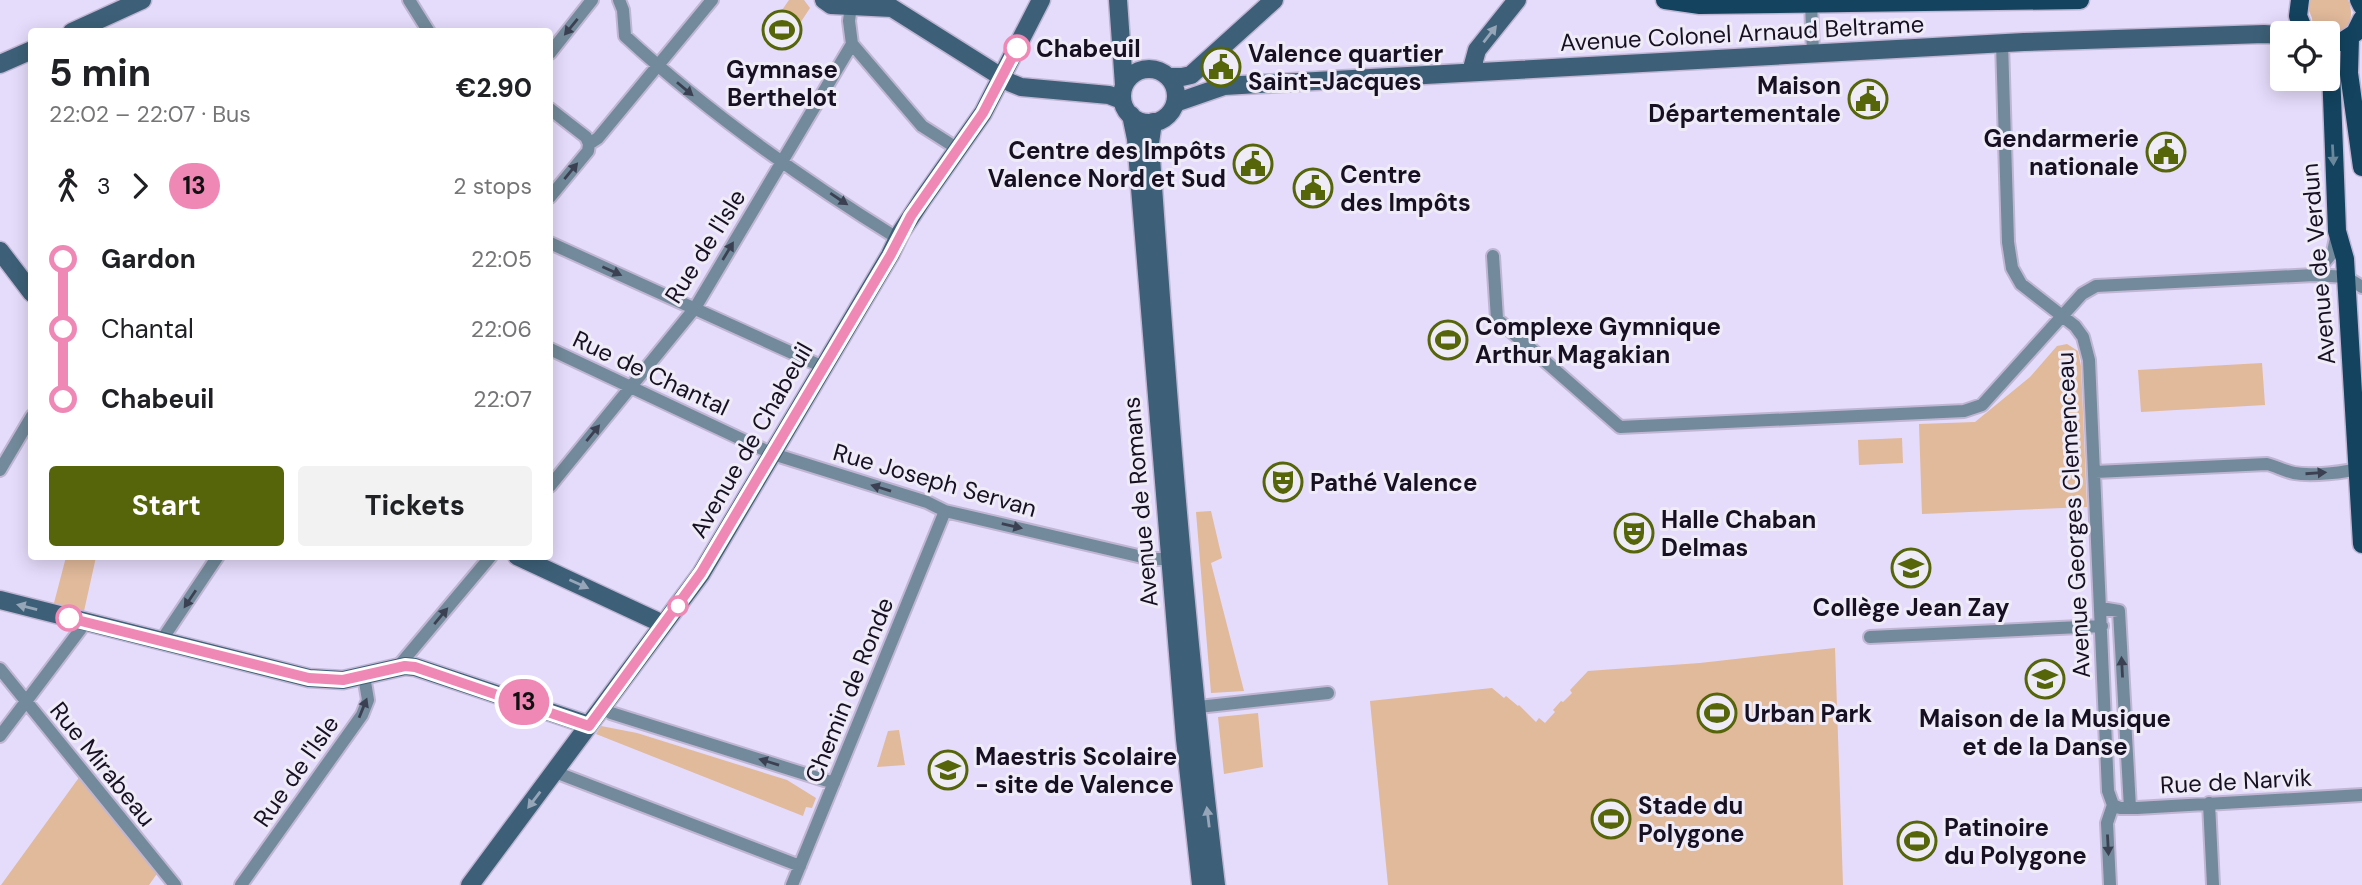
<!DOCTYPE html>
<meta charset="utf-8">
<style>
body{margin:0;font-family:"DM Sans",sans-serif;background:#f2f2f2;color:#202124;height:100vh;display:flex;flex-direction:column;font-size:26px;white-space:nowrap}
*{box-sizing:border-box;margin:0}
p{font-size:23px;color:#757577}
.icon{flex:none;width:38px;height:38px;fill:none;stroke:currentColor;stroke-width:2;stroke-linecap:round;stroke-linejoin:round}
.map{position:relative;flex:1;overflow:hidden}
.details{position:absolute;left:28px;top:28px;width:525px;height:532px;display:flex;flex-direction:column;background:#fff;border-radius:7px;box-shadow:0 4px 18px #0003}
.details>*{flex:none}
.badge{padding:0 14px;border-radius:23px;font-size:24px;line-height:46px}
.tools{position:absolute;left:2270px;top:21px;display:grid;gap:14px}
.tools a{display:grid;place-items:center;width:70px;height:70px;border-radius:7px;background:#fff;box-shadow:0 4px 18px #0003;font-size:35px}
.map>.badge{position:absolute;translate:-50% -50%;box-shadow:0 0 0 4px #fff}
.legs{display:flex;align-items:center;gap:10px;height:77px;padding:0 21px;font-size:23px}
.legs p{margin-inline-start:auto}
.summary{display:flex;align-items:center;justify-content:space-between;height:119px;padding:0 21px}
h1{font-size:38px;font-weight:700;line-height:52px}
.action{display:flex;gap:14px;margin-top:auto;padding:14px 21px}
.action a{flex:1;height:80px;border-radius:7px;background:#56650a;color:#fff;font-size:28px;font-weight:700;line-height:80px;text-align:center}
.action a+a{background:#f2f2f2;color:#202124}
ul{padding:0 21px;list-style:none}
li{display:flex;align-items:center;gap:24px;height:70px;font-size:26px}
li i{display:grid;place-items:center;width:10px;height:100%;margin:0 9px;background:currentColor}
li i::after{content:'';width:18px;height:18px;margin:-9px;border:5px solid;border-radius:50%;background:#fff}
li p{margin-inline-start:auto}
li:first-child i{background:linear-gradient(#0000 50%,currentColor 0)}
li:last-child i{background:linear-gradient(currentColor 50%,#0000 0)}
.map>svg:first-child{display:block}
.green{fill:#e1b99b}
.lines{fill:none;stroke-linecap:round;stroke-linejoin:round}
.street-casing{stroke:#c0b6d4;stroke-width:16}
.secondary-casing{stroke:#c0b6d4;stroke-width:21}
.primary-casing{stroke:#c0b6d4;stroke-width:21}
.street{stroke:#728a9b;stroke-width:12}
.secondary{stroke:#3d6078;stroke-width:18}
.primary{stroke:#13435f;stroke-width:18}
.oneway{fill:#3b4152}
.oneway2{fill:#96a6b8}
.oneway3{fill:#6b879c}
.line-1-casing{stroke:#fff;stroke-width:16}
.line-1{stroke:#f088b6;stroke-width:10}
.stop-1-dot{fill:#fff;stroke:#f088b6;stroke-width:3.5}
.labels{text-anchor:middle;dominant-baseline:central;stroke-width:6;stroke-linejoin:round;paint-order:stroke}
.street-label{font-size:24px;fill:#161022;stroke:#f0ecf7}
.stop-label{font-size:24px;font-weight:bold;fill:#161022;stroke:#f0ecf7;text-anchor:start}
.poi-label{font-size:24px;font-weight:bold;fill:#161022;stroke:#f0ecf7;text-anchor:start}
</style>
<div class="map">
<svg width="2362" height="885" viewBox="0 0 2362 885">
<rect width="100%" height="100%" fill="#e5dbfb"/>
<!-- green -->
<path class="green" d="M 789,0 L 804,0 L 810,8 L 783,49 L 764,36 Z
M 2309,0 L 2348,0 C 2360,28 2334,43 2313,29 L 2312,18 L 2307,6 Z
M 2067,344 L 2078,351 L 2081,366 L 2087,507 L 1922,514 L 1919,424 L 1975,422 L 2030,377 L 2057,346 Z
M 2262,363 L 2265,405 L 2141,412 L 2138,370 Z
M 1902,438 L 1903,463 L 1859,465 L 1858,440 Z
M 1211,511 L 1222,558 L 1211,563 L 1244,691 L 1211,693 L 1196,512 Z
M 66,557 L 96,557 L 84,611 L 54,603 Z
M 1835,648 L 1843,885 L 1388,885 L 1370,701 L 1492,688 L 1504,698 L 1506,696 L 1518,706 L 1519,705 L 1536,722 L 1539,718 L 1545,723 L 1555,712 L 1553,710 L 1561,701 L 1563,702 L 1572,693 L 1570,690 L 1588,671 L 1700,663 Z
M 1258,713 L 1263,767 L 1224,774 L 1218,717 Z
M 601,726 L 637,733 L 787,780 L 816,798 L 812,808 L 806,807 L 803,816 L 596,734 Z
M 899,730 L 905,765 L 877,767 L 888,731 Z
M 83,772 L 161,868 L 149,885 L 1,885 Z"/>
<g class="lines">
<defs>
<path id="street" d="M 409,0 L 429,32
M 619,0 L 623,10 L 625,36 C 707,112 802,179 897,238
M 1811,3 L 1813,53
M 2002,43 L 2008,242 L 2012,268 L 2021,284 L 2075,326 L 2083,337 L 2089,360 L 2108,791 L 2113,805
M 852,44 L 922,126 L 958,149
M 550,53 L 592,0
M 550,109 L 586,137 L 589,144
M 589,144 L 598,138 L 712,0
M 550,197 L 588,151 L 589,144
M 550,243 L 823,367
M 1493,256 L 1497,319 L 1620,427 L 1964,411 L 1982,405 L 2082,294 L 2096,286 L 2314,275 L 2346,277 L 2362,287
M 2314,275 L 2333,252 L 2337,233
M 550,349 L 773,454 L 927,502 L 945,511 L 1151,559 L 1169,559
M 0,470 L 32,416
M 2095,472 L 2267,464 C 2276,466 2284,471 2294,473 C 2310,476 2347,473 2362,467
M 550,486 L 695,308 L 852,44 L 849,21 L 851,5
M 2101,608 L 2119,611 L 2130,808
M 1870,637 L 2102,626
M 161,641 L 218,556
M 397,668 L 491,556
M 0,669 L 175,885
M 601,707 L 611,713 L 834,783
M 1189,708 L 1328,693
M 0,736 L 86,622
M 555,772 L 800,866
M 2209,803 L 2213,885
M 2113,805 L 2120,808 L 2137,808 L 2362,795
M 241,885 L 362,715 L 368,700 L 364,676
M 792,885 L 945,511
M 2110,885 L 2107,823 L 2113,805"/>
<path id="secondary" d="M 824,0 L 831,5 L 892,8 L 1011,83 L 1021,87 L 1109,95 L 1122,100
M 1118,0 L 1124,85
M 72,32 L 142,0
M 0,64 L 32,50
M1122 96a27 27 0 1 1 54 0a27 27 0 1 1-54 0Z
M 1471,72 L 1477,50 L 1517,0
M 1168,77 L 1182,77 L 1191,75 L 1274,0
M 1175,103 L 1224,86 L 2024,42 L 2264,34 L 2282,35
M 1131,115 L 1136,139 L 1185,739 L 1201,885
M 1153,122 L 1150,143 C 1167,391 1186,638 1216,885
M 0,251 L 32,293
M 517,556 L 663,624
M 0,600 L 309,678 L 343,680 L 405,666 L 415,667 L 589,725
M 470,885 L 701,574 L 890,255 L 901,232 L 922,200 L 983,113 L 1041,0"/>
<path id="primary" d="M 1665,0 L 1700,5 L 2080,0
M 2300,0 L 2298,16 L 2305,33
M 2359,0 L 2362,6
M 2350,38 L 2349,73 L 2362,167
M 2341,42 L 2355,33 L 2362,19
M 2328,54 L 2331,70 L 2337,231 L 2345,259 L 2362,544"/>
</defs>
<!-- street casing -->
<use href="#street" class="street-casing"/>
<!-- secondary casing -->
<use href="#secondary" class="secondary-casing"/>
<!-- primary casing -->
<use href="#primary" class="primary-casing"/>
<!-- street -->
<use href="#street" class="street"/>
<!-- secondary -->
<use href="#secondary" class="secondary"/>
<!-- primary -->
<use href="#primary" class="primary"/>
</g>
<!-- one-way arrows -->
<defs><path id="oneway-solid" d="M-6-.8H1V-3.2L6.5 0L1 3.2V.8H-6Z" transform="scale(1.75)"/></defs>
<g class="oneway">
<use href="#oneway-solid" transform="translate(571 27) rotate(129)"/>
<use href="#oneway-solid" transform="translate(685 89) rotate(40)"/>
<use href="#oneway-solid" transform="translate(571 171) rotate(-51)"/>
<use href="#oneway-solid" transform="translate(839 199) rotate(34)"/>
<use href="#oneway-solid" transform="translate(728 251) rotate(-59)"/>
<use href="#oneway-solid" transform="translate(612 271) rotate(24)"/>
<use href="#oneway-solid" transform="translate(593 433) rotate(-51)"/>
<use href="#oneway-solid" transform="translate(2316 473) rotate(-4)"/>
<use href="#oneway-solid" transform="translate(881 488) rotate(-163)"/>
<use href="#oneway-solid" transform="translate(1012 526) rotate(13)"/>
<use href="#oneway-solid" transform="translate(190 599) rotate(124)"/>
<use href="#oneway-solid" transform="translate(441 616) rotate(-50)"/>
<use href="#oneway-solid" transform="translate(2122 667) rotate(-93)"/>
<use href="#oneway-solid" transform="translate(363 708) rotate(-68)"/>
<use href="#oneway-solid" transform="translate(769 762) rotate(-163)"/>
<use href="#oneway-solid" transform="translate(2108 845) rotate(87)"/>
</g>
<g class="oneway2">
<use href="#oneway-solid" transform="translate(1490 34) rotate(-52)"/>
<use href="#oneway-solid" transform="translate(579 584) rotate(24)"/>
<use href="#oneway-solid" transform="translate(27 607) rotate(-166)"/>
<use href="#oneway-solid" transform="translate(534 800) rotate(127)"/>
<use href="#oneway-solid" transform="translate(1208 817) rotate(-97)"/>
</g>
<use class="oneway3" href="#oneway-solid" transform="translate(2333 155) rotate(87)"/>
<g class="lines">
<defs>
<path id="line-1" d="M 69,618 L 309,678 L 343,680 L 405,666 L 415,667 L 589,726 L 701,573 L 890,256 L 911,216 L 983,113 L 1017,48"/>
</defs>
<!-- line-1 casing -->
<use href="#line-1" class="line-1-casing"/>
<!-- line-1 -->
<use href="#line-1" class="line-1"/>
</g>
<!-- icons -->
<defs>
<symbol id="stadium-ring" viewBox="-11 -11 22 22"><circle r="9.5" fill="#f0ecf7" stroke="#56650a" stroke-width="1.5"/><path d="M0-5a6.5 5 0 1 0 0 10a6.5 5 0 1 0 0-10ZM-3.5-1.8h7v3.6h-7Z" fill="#56650a"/></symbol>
<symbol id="civic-ring" viewBox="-11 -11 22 22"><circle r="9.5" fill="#f0ecf7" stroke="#56650a" stroke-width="1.5"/><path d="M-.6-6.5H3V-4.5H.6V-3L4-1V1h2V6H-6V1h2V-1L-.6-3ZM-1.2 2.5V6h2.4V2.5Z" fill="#56650a"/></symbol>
<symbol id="theatre-ring" viewBox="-11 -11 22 22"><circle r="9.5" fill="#f0ecf7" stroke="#56650a" stroke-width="1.5"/><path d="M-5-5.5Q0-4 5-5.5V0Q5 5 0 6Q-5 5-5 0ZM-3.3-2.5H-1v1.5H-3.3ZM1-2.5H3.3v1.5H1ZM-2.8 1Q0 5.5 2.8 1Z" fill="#56650a"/></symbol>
<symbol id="school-ring" viewBox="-11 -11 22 22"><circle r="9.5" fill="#f0ecf7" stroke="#56650a" stroke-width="1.5"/><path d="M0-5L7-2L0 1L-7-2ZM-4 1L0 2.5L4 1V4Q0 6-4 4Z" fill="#56650a"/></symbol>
<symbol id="university-ring" viewBox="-11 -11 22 22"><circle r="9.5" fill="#f0ecf7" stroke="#56650a" stroke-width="1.5"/><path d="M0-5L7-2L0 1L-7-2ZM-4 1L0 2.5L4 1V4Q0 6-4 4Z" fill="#56650a"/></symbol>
</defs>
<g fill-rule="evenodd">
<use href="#stadium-ring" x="760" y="8" width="44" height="44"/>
<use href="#civic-ring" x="1199" y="45" width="44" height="44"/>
<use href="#civic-ring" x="1846" y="77" width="44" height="44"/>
<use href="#civic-ring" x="2144" y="130" width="44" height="44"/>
<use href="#civic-ring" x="1231" y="142" width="44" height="44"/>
<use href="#civic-ring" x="1291" y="166" width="44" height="44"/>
<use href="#stadium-ring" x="1426" y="318" width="44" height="44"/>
<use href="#theatre-ring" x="1261" y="460" width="44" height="44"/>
<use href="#theatre-ring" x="1612" y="511" width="44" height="44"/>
<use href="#school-ring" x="1889" y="546" width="44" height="44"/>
<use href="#school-ring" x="2023" y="657" width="44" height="44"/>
<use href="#stadium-ring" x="1695" y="691" width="44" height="44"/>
<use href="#university-ring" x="926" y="748" width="44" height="44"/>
<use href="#stadium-ring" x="1589" y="797" width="44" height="44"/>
<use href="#stadium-ring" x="1895" y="819" width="44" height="44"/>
</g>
<!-- markers -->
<g class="stop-1-dot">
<circle cx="1017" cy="48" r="12"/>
<circle cx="678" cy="606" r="9"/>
<circle cx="69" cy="618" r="12"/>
</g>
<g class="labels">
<!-- street labels -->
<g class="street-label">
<text transform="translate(1742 33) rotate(-3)">Avenue Colonel Arnaud Beltrame</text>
<text transform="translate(705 246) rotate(-58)">Rue de l'Isle</text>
<text transform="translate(2318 264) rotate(-95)">Avenue de Verdun</text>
<text transform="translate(651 373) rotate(25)">Rue de Chantal</text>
<text transform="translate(751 440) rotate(-60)">Avenue de Chabeuil</text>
<text transform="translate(935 480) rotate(16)">Rue Joseph Servan</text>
<text transform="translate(1140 502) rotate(-95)">Avenue de Romans</text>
<text transform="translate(2073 515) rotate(-93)">Avenue Georges Clemenceau</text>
<text transform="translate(849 690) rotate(-68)">Chemin de Ronde</text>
<text transform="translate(103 764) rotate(51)">Rue Mirabeau</text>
<text transform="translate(296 771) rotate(-55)">Rue de l'Isle</text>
<text transform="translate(2236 781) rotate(-3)">Rue de Narvik</text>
</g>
<!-- stop labels -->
<g class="stop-label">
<text x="1036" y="48">Chabeuil</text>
</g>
<!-- poi labels -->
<g class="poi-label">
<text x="1248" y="53">Valence quartier<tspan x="1248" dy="28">Saint-Jacques</tspan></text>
<text x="782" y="69" text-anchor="middle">Gymnase<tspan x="782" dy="28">Berthelot</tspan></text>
<text x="1841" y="85" text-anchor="end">Maison<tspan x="1841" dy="28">Départementale</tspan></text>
<text x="2139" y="138" text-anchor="end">Gendarmerie<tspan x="2139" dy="28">nationale</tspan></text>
<text x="1226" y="150" text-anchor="end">Centre des Impôts<tspan x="1226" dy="28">Valence Nord et Sud</tspan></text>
<text x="1340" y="174">Centre<tspan x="1340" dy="28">des Impôts</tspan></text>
<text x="1475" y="326">Complexe Gymnique<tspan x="1475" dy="28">Arthur Magakian</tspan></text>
<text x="1310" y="482">Pathé Valence</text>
<text x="1661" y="519">Halle Chaban<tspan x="1661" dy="28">Delmas</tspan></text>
<text x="1911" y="607" text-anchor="middle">Collège Jean Zay</text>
<text x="1744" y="713">Urban Park</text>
<text x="2045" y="718" text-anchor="middle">Maison de la Musique<tspan x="2045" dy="28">et de la Danse</tspan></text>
<text x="975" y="756">Maestris Scolaire<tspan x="975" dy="28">- site de Valence</tspan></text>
<text x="1638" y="805">Stade du<tspan x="1638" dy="28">Polygone</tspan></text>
<text x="1944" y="827">Patinoire<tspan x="1944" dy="28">du Polygone</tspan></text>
</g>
</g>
</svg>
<div class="tools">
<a><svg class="icon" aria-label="locate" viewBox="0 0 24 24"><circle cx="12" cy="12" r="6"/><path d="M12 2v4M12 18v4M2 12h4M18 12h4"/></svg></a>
</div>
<b class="badge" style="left:524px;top:702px;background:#f088b6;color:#111">13</b>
<section class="details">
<div class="summary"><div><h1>5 min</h1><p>22:02 – 22:07 · Bus</p></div><b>€2.90</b></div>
<div class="legs"><svg class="icon" aria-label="walk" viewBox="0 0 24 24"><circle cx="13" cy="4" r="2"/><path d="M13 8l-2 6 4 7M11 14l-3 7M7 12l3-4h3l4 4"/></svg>3<svg class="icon" aria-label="forward" viewBox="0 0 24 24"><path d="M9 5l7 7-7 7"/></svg><b class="badge" style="background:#f088b6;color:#111">13</b><p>2 stops</p></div>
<ul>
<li><i style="color:#f088b6"></i><b>Gardon</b><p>22:05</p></li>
<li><i style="color:#f088b6"></i><span>Chantal</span><p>22:06</p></li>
<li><i style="color:#f088b6"></i><b>Chabeuil</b><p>22:07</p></li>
</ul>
<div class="action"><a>Start</a><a>Tickets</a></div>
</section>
</div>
